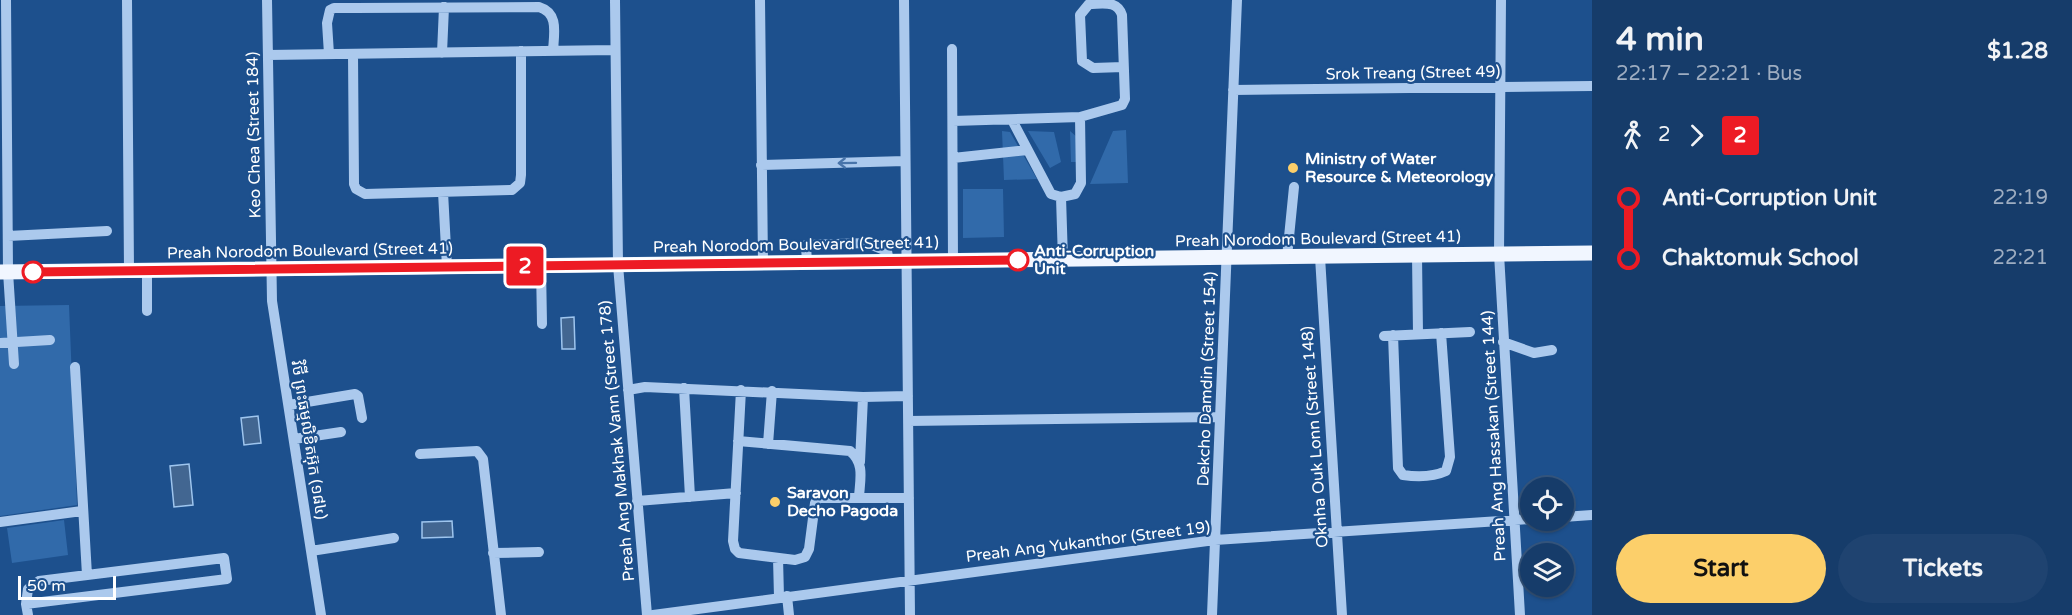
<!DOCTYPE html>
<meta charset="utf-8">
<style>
body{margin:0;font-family:"Varela Round","Noto Sans Khmer",sans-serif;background:#1f4370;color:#f1f3f6;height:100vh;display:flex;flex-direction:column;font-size:22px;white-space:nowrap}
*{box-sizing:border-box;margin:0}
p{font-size:20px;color:#9eadc1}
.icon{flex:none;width:33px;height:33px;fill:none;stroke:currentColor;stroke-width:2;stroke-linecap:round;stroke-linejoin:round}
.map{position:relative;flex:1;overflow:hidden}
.panel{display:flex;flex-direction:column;background:#163c6a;width:480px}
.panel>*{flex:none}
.badge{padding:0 12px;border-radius:4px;font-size:21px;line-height:39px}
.controls{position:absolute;left:1520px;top:477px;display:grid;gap:12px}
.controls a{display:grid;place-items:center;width:54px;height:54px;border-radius:50%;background:#163c6a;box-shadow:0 2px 4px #0004,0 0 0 2px #35567e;font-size:30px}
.scale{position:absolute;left:18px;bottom:15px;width:98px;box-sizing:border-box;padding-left:6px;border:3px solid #fff;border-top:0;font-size:16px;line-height:21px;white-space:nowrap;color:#fff;-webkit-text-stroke:4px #1d508d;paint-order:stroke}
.map>.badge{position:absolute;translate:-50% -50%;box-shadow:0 0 0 3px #fff}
.legs{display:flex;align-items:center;gap:9px;height:66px;padding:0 24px;font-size:20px}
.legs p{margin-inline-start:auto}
.overview{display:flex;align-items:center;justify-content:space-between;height:102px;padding:0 24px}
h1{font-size:33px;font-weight:700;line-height:45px}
.primary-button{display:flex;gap:12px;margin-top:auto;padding:12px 24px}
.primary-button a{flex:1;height:69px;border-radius:36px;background:#fccf6a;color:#111;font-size:24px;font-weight:700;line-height:69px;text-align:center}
.primary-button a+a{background:#1f4370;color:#f1f3f6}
ul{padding:0 24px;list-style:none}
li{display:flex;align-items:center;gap:21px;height:60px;font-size:22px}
li i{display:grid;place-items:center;width:9px;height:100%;margin:0 8px;background:currentColor}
li i::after{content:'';width:15px;height:15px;margin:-8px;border:4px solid;border-radius:50%;background:#163c6a}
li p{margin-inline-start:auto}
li:first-child i{background:linear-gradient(#0000 50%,currentColor 0)}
li:last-child i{background:linear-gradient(currentColor 50%,#0000 0)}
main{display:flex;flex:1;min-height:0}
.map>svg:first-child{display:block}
.green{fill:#316aaa}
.water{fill:#426691;stroke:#9ec5ee;stroke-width:1.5}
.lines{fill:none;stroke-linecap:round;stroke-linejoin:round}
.minor{stroke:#abc9ed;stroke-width:10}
.major{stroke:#f1f6ff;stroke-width:15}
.oneway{stroke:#4874aa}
.line-1-casing{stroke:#fff;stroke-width:14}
.line-1{stroke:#ed1b24;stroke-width:9}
.poi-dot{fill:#fccf6a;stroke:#1d508d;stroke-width:2}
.stop-1-dot{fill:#fff;stroke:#ed1b24;stroke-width:3}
.labels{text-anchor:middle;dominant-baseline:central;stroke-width:4.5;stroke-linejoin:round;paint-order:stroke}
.street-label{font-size:16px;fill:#fff;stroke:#1d508d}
.poi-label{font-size:16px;font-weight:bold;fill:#fff;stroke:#1d508d;text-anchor:start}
.stop-label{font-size:16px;font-weight:bold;fill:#fff;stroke:#1d508d;text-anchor:start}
</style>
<main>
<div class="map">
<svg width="1592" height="615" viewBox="0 0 1592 615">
<rect width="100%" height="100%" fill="#1d508d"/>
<!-- green -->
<path class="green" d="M 1126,130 L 1128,183 L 1090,184 L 1113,131 Z
M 1002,131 L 1010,132 L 1037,179 L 1004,180 Z
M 1028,131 L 1054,132 L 1061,162 L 1050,168 Z
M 1070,131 L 1078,138 L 1078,162 L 1071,162 Z
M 963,189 L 1003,189 L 1004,237 L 963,238 Z
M 69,305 L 77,505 L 0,516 L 0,306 Z
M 64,520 L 68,555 L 12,563 L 7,528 Z"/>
<!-- water -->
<path class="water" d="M 574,317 L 575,349 L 562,349 L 561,318 Z
M 258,416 L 261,443 L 244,445 L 241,418 Z
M 189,464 L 193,505 L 174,507 L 170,466 Z
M 452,521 L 453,537 L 422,538 L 422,522 Z"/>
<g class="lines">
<!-- minor -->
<path class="minor" d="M 6,0 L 8,272 L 14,364
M 127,0 L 129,271
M 267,0 L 272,301 L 321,615
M 615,0 L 618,265 L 647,615
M 760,0 L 763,263
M 904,0 L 910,615
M 1501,0 L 1499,254 L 1520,615
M 952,49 L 953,261
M 442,53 L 444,7
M 329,54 L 327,23 L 330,10 L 334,8 L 355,8 L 539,7 C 559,13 554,33 553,51
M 353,54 L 354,184 L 356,189 L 365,194 L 512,190 L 520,183 L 521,175 L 521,51
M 268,55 L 615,50
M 1233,90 L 1592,86
M 1012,120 L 1051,194 L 1061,197 L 1075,194 L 1081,183 L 1080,117 L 1122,105 L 1125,99 L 1122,15 C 1117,0 1103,4 1089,4 L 1080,15 L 1082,61 L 1093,68 L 1123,67
M 953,121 L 1080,117
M 953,158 L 1027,150
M 761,165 L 905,161
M 443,192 L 447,267
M 1061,197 L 1063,260
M 8,236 L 107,231
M 1417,255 L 1418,334
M 1287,257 L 1294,187
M 1320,257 L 1342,615
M 807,263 L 806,245 L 867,243 L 887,251 L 889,262
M 541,266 L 542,324
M 147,311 L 147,271
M 1393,335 L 1398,468 L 1403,475 C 1417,477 1433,477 1446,471 L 1450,457 L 1441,333
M 1384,336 L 1470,332
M 1503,342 L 1534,353 L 1552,350
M 0,343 L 50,340
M 75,367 L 87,575
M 684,388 L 690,497
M 628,390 L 645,387 L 863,397 L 908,396
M 741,390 L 733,541 L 735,549 L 739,553 L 795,560 L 805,557 L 809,549 L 815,503 L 818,498 L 909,498
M 289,405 L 355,394 L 358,396 L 362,418
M 908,421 L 1219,417
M 294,439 L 341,432
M 738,441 L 850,451 C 865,463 860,480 859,497
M 768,444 L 772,391
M 420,454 L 477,451 L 483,459 L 501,615
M 860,462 L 863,397
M 637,501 L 736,493
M 1563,517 L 1592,515
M 0,522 L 82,511
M 311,551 L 394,538
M 493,553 L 539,552
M 778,558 L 779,597
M 787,596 L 789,615
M 26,604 L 227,579 L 224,558 L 39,581 L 28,589 L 26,604 L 28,615
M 653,615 L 1215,540 L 1530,519
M 1212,615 L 1237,0"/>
<!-- major -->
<path class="major" d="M 0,272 L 1592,253"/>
</g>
<!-- one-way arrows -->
<defs><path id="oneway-shaft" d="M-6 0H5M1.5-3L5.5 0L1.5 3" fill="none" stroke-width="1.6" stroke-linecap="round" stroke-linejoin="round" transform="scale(1.5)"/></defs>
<use class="oneway" href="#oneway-shaft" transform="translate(847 163) rotate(179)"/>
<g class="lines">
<defs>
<path id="line-1" d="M 33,272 L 1018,260"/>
</defs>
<!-- line-1 casing -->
<use href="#line-1" class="line-1-casing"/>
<!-- line-1 -->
<use href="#line-1" class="line-1"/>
</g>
<!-- markers -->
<g class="poi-dot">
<circle cx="1293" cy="168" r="6"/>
<circle cx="775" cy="502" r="6"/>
</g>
<g class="stop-1-dot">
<circle cx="1018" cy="260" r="10"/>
<circle cx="33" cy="272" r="10"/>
</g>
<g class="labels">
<!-- street labels -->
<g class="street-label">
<text transform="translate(1413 73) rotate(-1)">Srok Treang (Street 49)</text>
<text transform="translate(254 135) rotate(-91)">Keo Chea (Street 184)</text>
<text transform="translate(1318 239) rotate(-1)">Preah Norodom Boulevard (Street 41)</text>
<text transform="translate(796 245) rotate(-1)">Preah Norodom Boulevard (Street 41)</text>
<text transform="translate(310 251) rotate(-1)">Preah Norodom Boulevard (Street 41)</text>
<text transform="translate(1207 379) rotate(-88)">Dekcho Damdin (Street 154)</text>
<text transform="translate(1494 436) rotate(-93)">Preah Ang Hassakan (Street 144)</text>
<text transform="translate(1315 437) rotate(-94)">Oknha Ouk Lonn (Street 148)</text>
<text transform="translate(309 440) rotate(81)">វិថី ព្រះធម្មលិខិតអ៊ុក (១៨៤)</text>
<text transform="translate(617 441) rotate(-95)">Preah Ang Makhak Vann (Street 178)</text>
<text transform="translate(1088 542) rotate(-7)">Preah Ang Yukanthor (Street 19)</text>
</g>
<!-- poi labels -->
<g class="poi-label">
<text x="1305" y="159">Ministry of Water<tspan x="1305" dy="18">Resource &amp; Meteorology</tspan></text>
<text x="787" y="493">Saravon<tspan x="787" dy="18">Decho Pagoda</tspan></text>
</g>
<!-- stop labels -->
<g class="stop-label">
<text x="1034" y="251">Anti-Corruption<tspan x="1034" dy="18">Unit</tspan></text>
</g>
</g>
</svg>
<div class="controls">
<a><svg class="icon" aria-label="locate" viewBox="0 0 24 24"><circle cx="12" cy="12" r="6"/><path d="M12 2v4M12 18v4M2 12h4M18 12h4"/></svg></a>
<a><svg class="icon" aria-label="layers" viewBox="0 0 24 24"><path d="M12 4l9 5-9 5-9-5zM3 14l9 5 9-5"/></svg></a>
</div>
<div class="scale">50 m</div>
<b class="badge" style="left:525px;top:266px;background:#ed1b24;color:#fff">2</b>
</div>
<section class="panel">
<div class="overview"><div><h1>4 min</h1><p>22:17 – 22:21 · Bus</p></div><b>$1.28</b></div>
<div class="legs"><svg class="icon" aria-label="walk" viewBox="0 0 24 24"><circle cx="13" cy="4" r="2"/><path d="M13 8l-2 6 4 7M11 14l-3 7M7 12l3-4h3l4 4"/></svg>2<svg class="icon" aria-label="forward" viewBox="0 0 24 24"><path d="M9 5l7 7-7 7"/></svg><b class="badge" style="background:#ed1b24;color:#fff">2</b></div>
<ul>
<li><i style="color:#ed1b24"></i><b>Anti-Corruption Unit</b><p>22:19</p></li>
<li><i style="color:#ed1b24"></i><b>Chaktomuk School</b><p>22:21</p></li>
</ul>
<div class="primary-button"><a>Start</a><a>Tickets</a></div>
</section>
</main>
